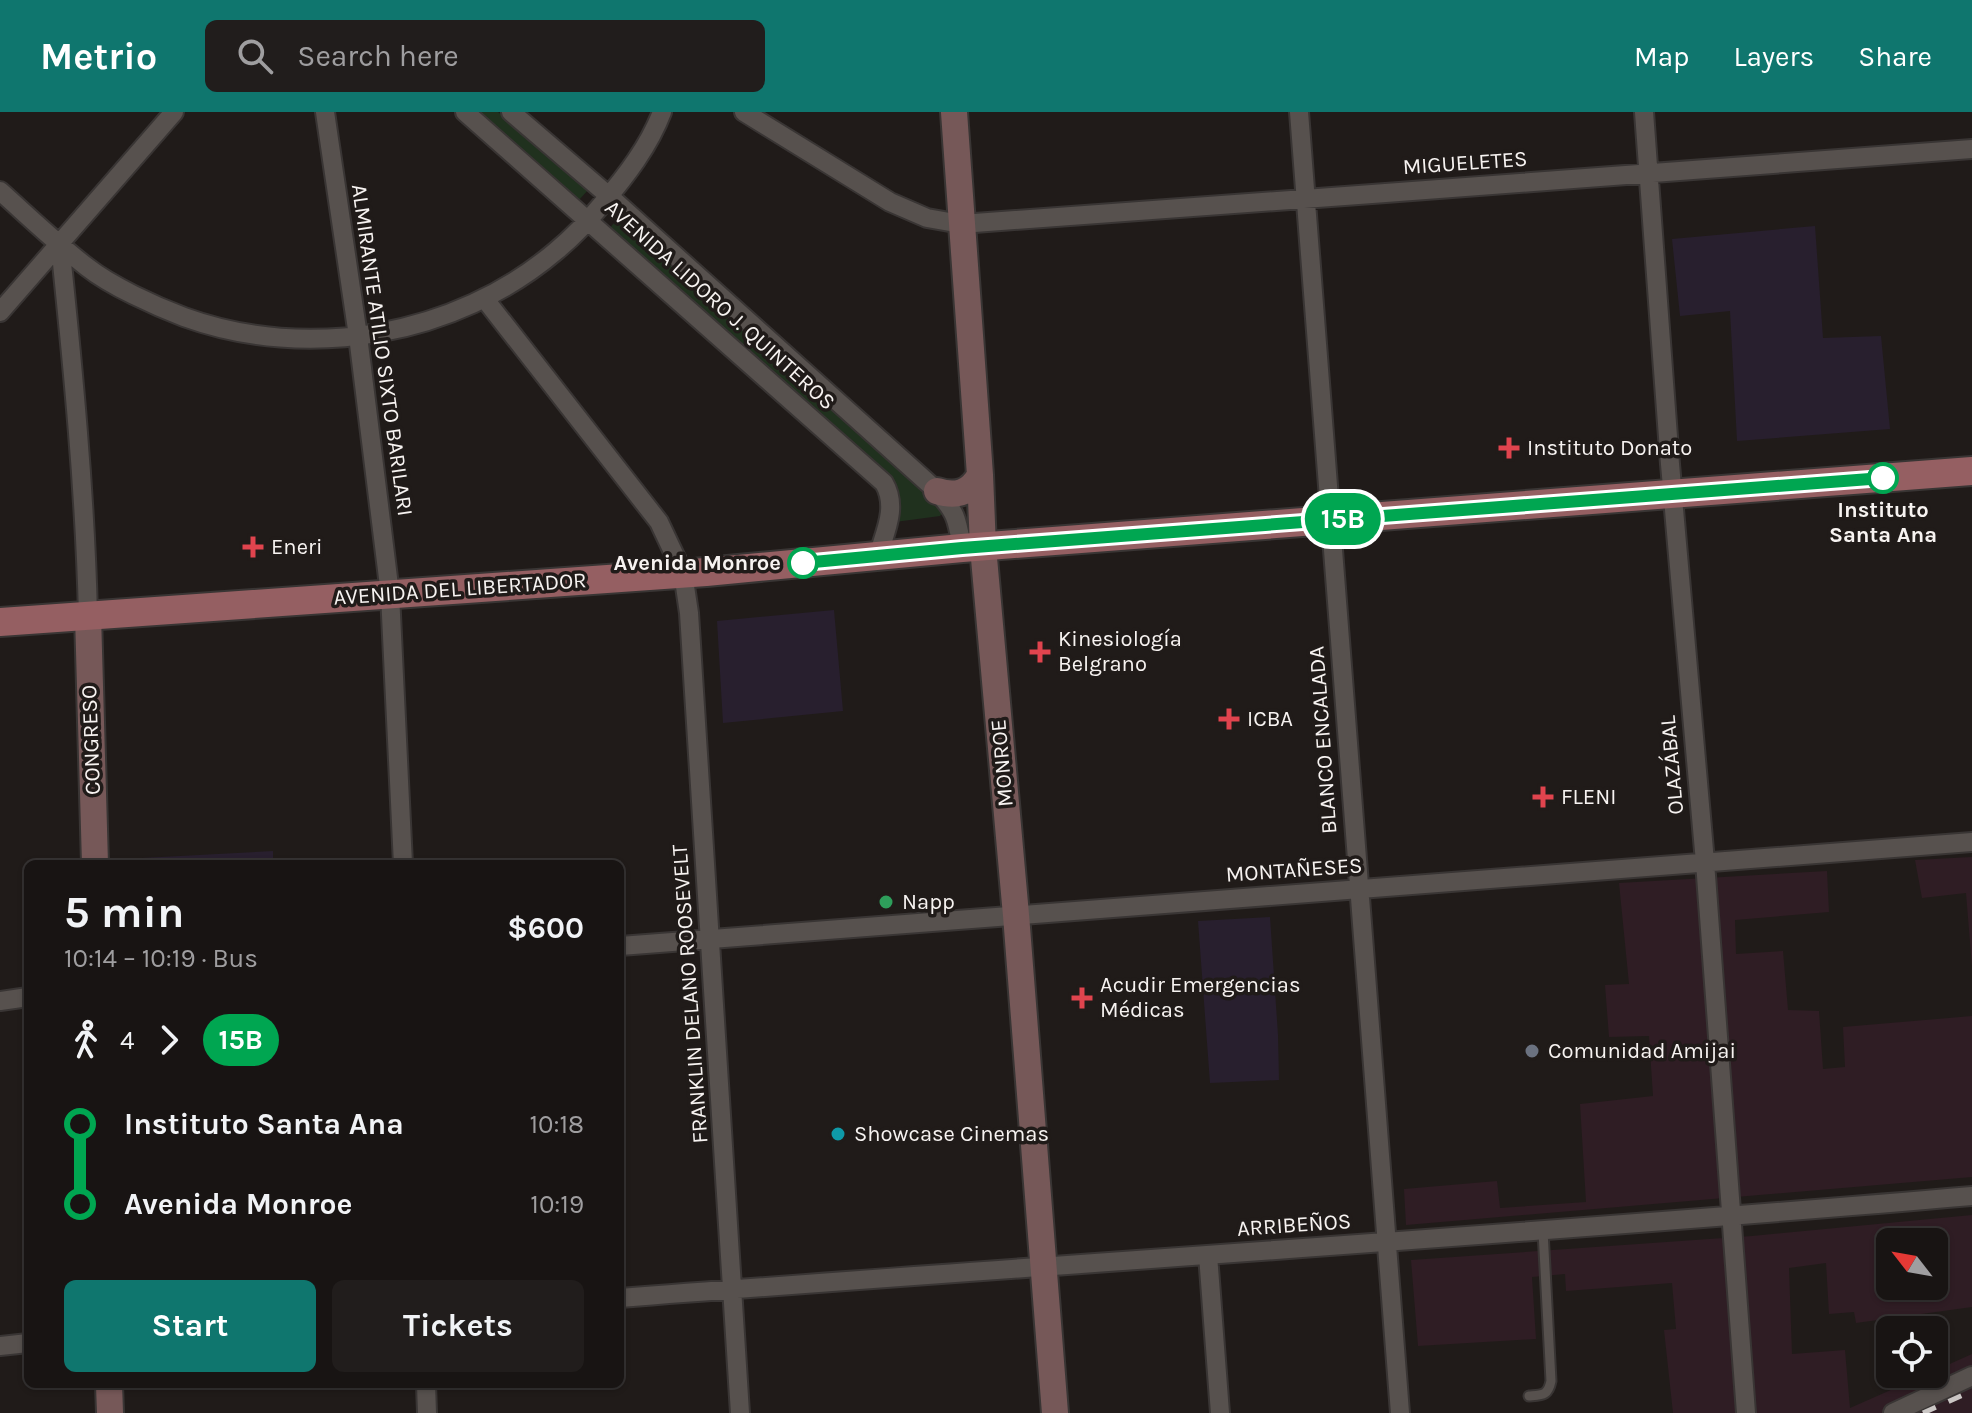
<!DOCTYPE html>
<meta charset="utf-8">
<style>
body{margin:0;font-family:Karla,sans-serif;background:#211d1c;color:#f1f3f6;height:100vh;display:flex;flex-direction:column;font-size:30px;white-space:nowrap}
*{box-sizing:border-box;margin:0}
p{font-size:26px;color:#9f9ea0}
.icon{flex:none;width:44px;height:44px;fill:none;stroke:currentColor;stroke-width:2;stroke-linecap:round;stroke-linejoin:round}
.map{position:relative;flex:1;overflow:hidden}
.panel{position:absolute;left:24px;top:748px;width:600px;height:528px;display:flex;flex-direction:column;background:#181413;border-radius:12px;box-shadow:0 2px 6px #0004,0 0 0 2px #363333}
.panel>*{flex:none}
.badge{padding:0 16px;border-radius:26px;font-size:28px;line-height:52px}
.needle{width:52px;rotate:301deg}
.tools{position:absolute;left:1876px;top:1116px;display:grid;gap:16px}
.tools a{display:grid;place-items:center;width:72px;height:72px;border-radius:12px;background:#181413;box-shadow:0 2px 6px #0004,0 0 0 2px #363333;font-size:40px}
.map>.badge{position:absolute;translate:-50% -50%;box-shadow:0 0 0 4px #fff}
.legs{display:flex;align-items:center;gap:12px;height:88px;padding:0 40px;font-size:26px}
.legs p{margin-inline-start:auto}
.summary{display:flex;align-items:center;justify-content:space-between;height:136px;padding:0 40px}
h1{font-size:44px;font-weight:700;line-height:60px}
.button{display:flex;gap:16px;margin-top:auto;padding:16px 40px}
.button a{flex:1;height:92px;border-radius:12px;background:#0f766e;color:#fff;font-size:32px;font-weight:700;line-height:92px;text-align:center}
.button a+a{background:#211d1c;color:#f1f3f6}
ul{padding:0 40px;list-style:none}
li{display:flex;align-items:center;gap:28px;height:80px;font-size:30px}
li i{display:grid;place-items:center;width:12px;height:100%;margin:0 10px;background:currentColor}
li i::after{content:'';width:20px;height:20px;margin:-10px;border:6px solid;border-radius:50%;background:#181413}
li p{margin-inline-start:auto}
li:first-child i{background:linear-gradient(#0000 50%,currentColor 0)}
li:last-child i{background:linear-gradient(currentColor 50%,#0000 0)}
header{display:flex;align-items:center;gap:48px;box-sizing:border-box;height:112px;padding:0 40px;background:#0f766e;color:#fff}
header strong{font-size:38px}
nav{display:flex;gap:44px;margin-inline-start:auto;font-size:28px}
.search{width:560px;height:72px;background:#211d1c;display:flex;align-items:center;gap:20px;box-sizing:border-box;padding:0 28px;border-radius:12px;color:#9f9ea0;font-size:30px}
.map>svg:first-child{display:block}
.commercial{fill:#2f1d24;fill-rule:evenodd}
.education{fill:#281f2e}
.green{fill:#20311e}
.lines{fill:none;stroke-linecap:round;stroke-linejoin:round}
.lane-casing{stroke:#393534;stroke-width:13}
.street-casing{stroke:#393534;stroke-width:22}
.secondary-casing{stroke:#393534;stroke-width:30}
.primary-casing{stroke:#393534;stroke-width:32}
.lane{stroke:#57514e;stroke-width:9}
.street{stroke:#57514e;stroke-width:18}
.secondary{stroke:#765858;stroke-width:26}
.primary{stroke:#955f62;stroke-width:28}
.rail{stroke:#cac6c4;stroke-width:5;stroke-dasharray:14 14;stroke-linecap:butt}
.line-1-casing{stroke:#fff;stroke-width:18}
.line-1{stroke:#00a651;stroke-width:12}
.health-dot{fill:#e0444e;stroke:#201b19;stroke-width:3}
.stop-1-dot{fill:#fff;stroke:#00a651;stroke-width:4}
.leisure-dot{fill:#2e9e5b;stroke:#201b19;stroke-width:3}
.worship-dot{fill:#6b7280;stroke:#201b19;stroke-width:3}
.culture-dot{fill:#0f9aa8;stroke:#201b19;stroke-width:3}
.labels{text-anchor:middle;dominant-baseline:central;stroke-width:7;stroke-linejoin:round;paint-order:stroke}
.street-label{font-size:22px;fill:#f7f3f1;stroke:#201b19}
.poi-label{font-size:22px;fill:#f7f3f1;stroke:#201b19;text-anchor:start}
.stop-label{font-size:22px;font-weight:bold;fill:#f7f3f1;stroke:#201b19}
</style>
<header>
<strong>Metrio</strong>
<div class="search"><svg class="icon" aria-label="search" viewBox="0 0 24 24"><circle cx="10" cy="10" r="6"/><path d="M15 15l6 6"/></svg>Search here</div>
<nav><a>Map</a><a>Layers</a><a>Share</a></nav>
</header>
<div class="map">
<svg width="1972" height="1301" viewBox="0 0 1972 1301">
<rect width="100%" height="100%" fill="#201b19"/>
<!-- commercial -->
<path class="commercial" d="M 1972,745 L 1972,855 L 1966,781 L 1922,786 L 1915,748 Z
M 1827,759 L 1829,800 L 1735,808 L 1736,842 L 1783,839 L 1788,898 L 1819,899 L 1823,957 L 1845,955 L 1843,915 L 1972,904 L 1972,1065 L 1406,1113 L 1404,1077 L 1497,1069 L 1500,1096 L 1586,1090 L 1580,992 L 1653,984 L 1649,924 L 1609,925 L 1605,873 L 1629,872 L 1619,771 Z
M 1972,1103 L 1972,1195 L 1856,1211 L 1854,1200 L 1829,1202 L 1826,1151 L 1789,1156 L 1792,1242 L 1845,1238 L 1850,1296 L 1927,1262 L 1934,1262 L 1934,1259 L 1972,1242 L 1972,1301 L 1673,1301 L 1664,1218 L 1676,1217 L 1672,1171 L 1566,1179 L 1565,1162 L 1532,1165 L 1536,1227 L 1418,1234 L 1411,1148 L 1752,1124 ZM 1890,1130 L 1934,1130 L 1934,1174 L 1890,1174 Z"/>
<!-- education -->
<path class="education" d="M 1815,114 L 1823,226 L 1881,224 L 1890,317 L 1737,329 L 1730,199 L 1680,204 L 1672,127 Z
M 834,498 L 843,599 L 723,611 L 717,509 Z
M 273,739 L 273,752 L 123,752 L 123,747 Z
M 1270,805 L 1278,923 L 1279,968 L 1210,971 L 1198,809 Z"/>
<!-- green -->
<path class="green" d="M 476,0 L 498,0 L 588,78 L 579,88 Z
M 618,106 L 944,391 L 943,400 L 940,404 L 895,410 C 903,389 900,383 889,364 L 609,117 Z"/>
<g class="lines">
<defs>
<path id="lane" d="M 1529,1284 C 1542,1283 1548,1284 1551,1269 L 1543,1119"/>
<path id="street" d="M 325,0 L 358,224 L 390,482 L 403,752
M 465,0 L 884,371 C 898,395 885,420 878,444
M 511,0 L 609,84 L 937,379 C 957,402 957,407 962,436
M 744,0 L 890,90 L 927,106 L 961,112 C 1298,86 1635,65 1972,37
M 1299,0 L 1400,1301
M 1644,0 L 1670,352 L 1705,750 L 1746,1301
M 0,79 C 29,105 57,132 87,155 C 111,174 155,194 184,205 C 308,250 456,224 556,139 C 573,125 589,108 603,91 C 626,64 649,34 662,0
M 60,132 C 73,256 85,380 88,503
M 484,186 L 659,410 L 683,461 L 689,501 L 740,1301
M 0,200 L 174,0
M 620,834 L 1972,730
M 0,889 L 28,885
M 1208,1143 L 1220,1301
M 620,1186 C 1071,1151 1522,1123 1972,1084
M 0,1234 L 28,1231
M 426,1272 L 427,1301
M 1893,1301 L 1972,1264"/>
<path id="secondary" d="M 954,0 L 980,363 L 983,435 L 1016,803 L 1055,1301
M 937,379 C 956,385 970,381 980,363
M 88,503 L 95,752
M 109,1272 L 110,1301"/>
<path id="primary" d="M 0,510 L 706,460 L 962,436 L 1972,359"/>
</defs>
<!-- lane casing -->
<use href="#lane" class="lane-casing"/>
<!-- street casing -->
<use href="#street" class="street-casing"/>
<!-- secondary casing -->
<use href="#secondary" class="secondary-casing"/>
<!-- primary casing -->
<use href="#primary" class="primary-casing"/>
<!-- lane -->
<use href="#lane" class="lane"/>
<!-- street -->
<use href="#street" class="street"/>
<!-- secondary -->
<use href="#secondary" class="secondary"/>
<!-- primary -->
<use href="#primary" class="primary"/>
<!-- rail -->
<path class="rail" d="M 1923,1301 L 1972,1279"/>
</g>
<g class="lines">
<defs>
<path id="line-1" d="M 803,451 L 962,436 L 1883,366"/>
</defs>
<!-- line-1 casing -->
<use href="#line-1" class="line-1-casing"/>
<!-- line-1 -->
<use href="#line-1" class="line-1"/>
</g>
<!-- markers -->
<g class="health-dot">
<path d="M1505 324h8v8h8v8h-8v8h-8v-8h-8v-8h8z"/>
<path d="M249 423h8v8h8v8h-8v8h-8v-8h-8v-8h8z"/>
<path d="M1036 528h8v8h8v8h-8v8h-8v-8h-8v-8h8z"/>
<path d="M1225 595h8v8h8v8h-8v8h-8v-8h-8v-8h8z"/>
<path d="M1539 673h8v8h8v8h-8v8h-8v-8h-8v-8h8z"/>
<path d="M1078 874h8v8h8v8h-8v8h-8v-8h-8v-8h8z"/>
</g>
<g class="stop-1-dot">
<circle cx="1883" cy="366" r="14"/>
<circle cx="803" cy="451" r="14"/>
</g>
<circle class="leisure-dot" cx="886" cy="790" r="8"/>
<circle class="worship-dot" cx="1532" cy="939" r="8"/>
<circle class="culture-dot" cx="838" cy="1022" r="8"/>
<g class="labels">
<!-- street labels -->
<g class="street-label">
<text transform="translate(1465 51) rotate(-4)">MIGUELETES</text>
<text transform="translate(720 193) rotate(42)">AVENIDA LIDORO J. QUINTEROS</text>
<text transform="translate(382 238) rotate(82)">ALMIRANTE ATILIO SIXTO BARILARI</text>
<text transform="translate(460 477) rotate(-4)">AVENIDA DEL LIBERTADOR</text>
<text transform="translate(91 628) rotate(-92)">CONGRESO</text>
<text transform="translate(1323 628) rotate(-94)">BLANCO ENCALADA</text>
<text transform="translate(1002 651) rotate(-95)">MONROE</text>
<text transform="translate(1672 653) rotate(-95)">OLAZÁBAL</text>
<text transform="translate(1294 758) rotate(-4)">MONTAÑESES</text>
<text transform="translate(690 882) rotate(-94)">FRANKLIN DELANO ROOSEVELT</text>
<text transform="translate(1294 1113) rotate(-4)">ARRIBEÑOS</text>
</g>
<!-- poi labels -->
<g class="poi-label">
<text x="1527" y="336">Instituto Donato</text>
<text x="271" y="435">Eneri</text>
<text x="1058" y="527">Kinesiología<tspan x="1058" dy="25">Belgrano</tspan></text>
<text x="1247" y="607">ICBA</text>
<text x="1561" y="685">FLENI</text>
<text x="902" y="790">Napp</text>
<text x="1100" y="873">Acudir Emergencias<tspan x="1100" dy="25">Médicas</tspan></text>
<text x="1548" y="939">Comunidad Amijai</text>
<text x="854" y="1022">Showcase Cinemas</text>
</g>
<!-- stop labels -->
<g class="stop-label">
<text x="1883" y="398">Instituto<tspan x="1883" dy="25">Santa Ana</tspan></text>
<text x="781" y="451" text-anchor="end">Avenida Monroe</text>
</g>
</g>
</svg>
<div class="tools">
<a><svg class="needle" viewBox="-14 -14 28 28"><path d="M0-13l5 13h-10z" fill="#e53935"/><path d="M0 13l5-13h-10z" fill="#9f9ea0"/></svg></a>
<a><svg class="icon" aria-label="locate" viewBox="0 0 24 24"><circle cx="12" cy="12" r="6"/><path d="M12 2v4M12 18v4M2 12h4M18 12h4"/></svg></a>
</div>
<b class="badge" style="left:1343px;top:407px;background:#00a651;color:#fff">15B</b>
<section class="panel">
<div class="summary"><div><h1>5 min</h1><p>10:14 – 10:19 · Bus</p></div><b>$600</b></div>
<div class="legs"><svg class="icon" aria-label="walk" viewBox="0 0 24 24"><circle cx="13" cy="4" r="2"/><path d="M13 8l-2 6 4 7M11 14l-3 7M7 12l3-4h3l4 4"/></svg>4<svg class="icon" aria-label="forward" viewBox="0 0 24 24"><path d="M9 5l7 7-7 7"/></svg><b class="badge" style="background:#00a651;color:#fff">15B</b></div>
<ul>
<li><i style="color:#00a651"></i><b>Instituto Santa Ana</b><p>10:18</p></li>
<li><i style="color:#00a651"></i><b>Avenida Monroe</b><p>10:19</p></li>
</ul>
<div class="button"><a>Start</a><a>Tickets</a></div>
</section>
</div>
